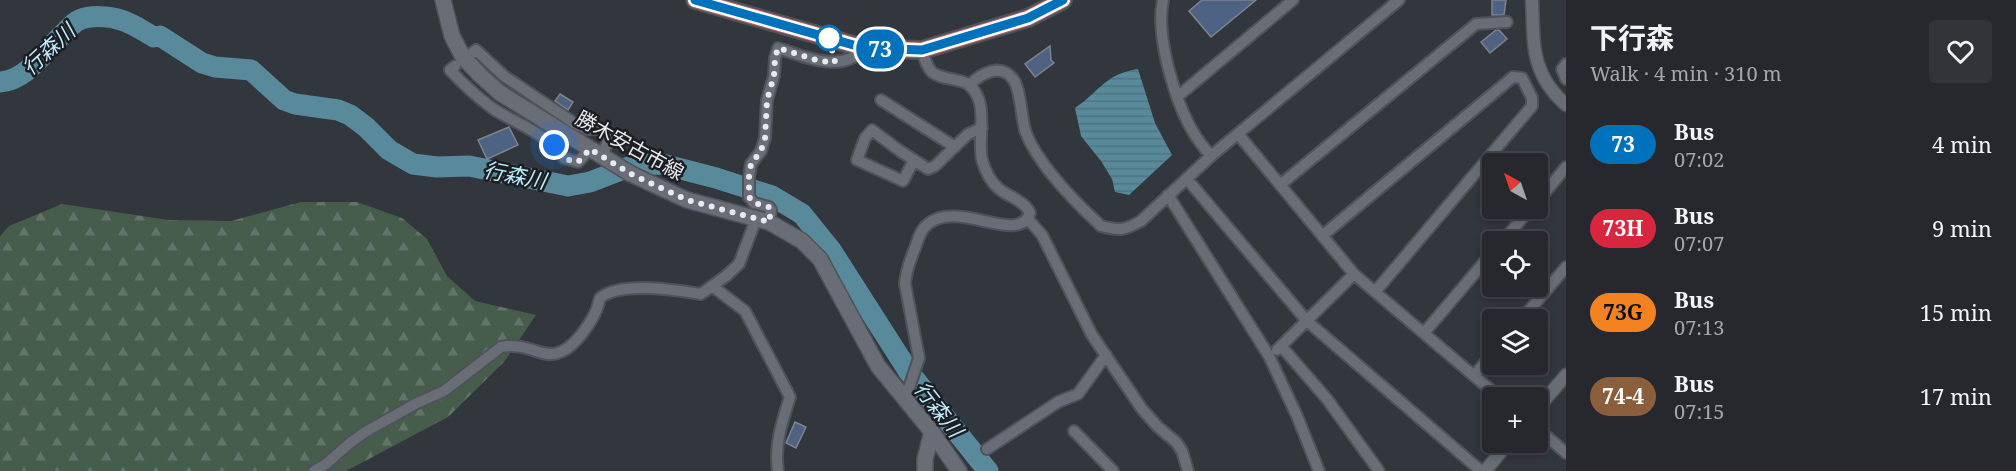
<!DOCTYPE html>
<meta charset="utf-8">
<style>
body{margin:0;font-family:"Noto Serif","Noto Sans JP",serif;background:#32343a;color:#f1f3f6;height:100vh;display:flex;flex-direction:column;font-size:22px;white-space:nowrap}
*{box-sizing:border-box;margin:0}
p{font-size:20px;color:#a4a6aa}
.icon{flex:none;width:33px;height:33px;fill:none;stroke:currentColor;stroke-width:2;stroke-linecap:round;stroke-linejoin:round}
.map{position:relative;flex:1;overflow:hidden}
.drawer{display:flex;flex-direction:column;background:#26282e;width:450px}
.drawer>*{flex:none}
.badge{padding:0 12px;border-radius:20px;font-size:21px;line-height:39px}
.needle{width:39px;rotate:320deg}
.tools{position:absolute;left:1482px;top:153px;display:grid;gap:12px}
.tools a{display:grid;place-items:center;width:66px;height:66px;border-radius:6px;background:#26282e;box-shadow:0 3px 9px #0003,0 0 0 2px #42444a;font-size:30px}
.you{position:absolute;width:30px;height:30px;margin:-15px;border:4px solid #fff;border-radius:50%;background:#1a73e8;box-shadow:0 0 0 9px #1a73e833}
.map>.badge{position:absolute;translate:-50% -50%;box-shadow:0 0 0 3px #fff}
.round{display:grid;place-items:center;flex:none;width:63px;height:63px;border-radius:6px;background:#32343a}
.summary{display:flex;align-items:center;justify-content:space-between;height:102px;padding:0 24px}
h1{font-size:28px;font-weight:700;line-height:45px}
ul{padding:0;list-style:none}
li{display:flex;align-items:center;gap:18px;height:84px;padding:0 24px}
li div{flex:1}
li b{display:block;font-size:22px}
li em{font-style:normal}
li .badge{min-width:66px;font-weight:700;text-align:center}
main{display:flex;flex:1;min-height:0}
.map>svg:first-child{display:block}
.forest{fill:url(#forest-firs)}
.water{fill:url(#water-rules)}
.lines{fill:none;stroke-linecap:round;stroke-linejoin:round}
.river{stroke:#588a9c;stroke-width:21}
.building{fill:#4e6284;stroke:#7e838c;stroke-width:1.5}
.minor-casing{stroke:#4f5359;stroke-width:14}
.tertiary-casing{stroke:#4f5359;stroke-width:15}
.secondary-casing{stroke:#4f5359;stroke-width:18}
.trunk-casing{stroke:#4f5359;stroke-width:20}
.minor{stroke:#686d76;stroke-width:10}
.tertiary{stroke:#686d76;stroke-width:12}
.secondary{stroke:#686d76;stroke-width:15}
.trunk{stroke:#b25e64;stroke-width:16}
.line-casing{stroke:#fff;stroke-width:14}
.line{stroke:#0072bc;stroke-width:9}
.walk{stroke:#e7eaef;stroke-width:6;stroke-dasharray:0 10.8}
.stop-dot{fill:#fff;stroke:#0072bc;stroke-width:3}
.labels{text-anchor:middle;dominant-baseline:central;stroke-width:5;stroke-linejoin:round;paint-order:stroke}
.street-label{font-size:20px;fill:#e7eaef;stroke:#1c1e21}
.water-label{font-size:21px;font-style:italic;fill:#bcecfd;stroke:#1c1e21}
</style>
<main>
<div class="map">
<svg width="1566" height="471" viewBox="0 0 1566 471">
<defs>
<pattern id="forest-firs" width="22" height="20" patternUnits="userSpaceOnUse" patternTransform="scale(1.5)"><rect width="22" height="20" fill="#475d4b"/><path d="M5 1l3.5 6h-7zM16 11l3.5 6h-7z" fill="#627465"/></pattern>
<pattern id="water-rules" width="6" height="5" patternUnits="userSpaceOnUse" patternTransform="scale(1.5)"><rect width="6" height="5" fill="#588a9c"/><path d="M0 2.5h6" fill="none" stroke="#51727f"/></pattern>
</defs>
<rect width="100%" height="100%" fill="#32363d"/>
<!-- forest -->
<path class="forest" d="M 301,202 L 357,202 L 402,218 L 427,239 L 447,276 L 475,301 L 536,315 L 504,362 L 448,417 L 346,471 L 0,471 L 0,236 L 9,226 L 62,204 L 169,220 L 231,221 Z"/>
<!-- water -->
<path class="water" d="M 1138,69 L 1155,123 L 1172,155 L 1129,195 L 1115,192 L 1112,179 L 1101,161 L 1081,136 L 1075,108 C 1100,91 1105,74 1138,69 Z"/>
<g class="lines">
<!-- river -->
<path class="river" d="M 0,82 C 28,80 45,50 65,32 C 69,28 74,22 79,20 C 91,15 109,16 121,20 C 134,24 143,31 154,37 L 160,36 L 202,63 L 215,67 L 251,70 L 284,100 L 295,104 L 338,110 L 350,115 L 366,127 L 389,150 L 413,164 L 437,167 L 469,166 L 568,186 L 590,182 L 634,165 L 662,164 L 716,178 L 772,196 L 802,214 L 831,250 L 909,372 L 988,471"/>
</g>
<!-- building -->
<path class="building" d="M 1202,0 L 1256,0 L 1211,37 L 1189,11 Z
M 1492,0 L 1506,0 L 1504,15 L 1492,15 Z
M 1496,30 L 1499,30 L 1507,39 L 1490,53 L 1481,42 Z
M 1050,46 L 1051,60 L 1054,63 L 1035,77 L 1025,64 Z
M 560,94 L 573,102 L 568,110 L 555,101 Z
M 509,127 L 518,145 L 487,159 L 478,140 Z
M 795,422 L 806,427 L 796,448 L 786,443 Z"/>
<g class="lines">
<defs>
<path id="minor" d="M 1163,0 C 1157,28 1168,70 1177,97
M 472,53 L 476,50 L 504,76 L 574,123 C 578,125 583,128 587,129 C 591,130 594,128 597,129 C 613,132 607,147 601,156
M 1566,64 L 1562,69 L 1566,79
M 455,66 L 450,70 C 463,84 476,96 492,108 C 514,123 551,135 564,158 L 578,162 L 590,149
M 969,85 C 981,74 1000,62 1013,79 C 1021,89 1021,119 1026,133 C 1039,166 1075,202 1101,226 C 1119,231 1125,230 1141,221 L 1211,156 L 1399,0
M 881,100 L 955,147
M 1238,134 L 1354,274 L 1500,398
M 1211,156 C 1194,137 1186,121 1177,97 L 1293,0
M 914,160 L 903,181 L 857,160 L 865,138 L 872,130 L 900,151 L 928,169 L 935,166 L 968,134 L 982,128
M 1187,179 L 1307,321 L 1481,471
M 1280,185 L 1476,24 L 1507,22
M 1168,195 L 1269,356 L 1297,416 L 1319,471
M 1538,201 L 1566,167
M 1028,219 L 1042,235 L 1092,335 L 1142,409 L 1158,427 L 1176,442 L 1182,451 L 1188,471
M 769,222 L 771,210 L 769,207 L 754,203 L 749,197 L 749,177 L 751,164 L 761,151 L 765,138 L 767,100 L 774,76 L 775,58 L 778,48 C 804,57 843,74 864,48
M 1322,236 L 1513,77 L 1522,78 L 1532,98 L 1532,106 L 1375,292
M 1502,242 L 1531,208
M 712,286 L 745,311 L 790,397 C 782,422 774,445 778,471
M 1521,320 L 1566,267
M 1424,333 L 1492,253
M 1282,347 L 1327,399 L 1379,471
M 1277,350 L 1354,274
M 1474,376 L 1492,354
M 903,397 L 909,388 L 919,358 L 905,284 C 906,271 910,260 915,248 C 918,240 920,230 928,224 C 958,199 1019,246 1030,213 C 1024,200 1008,197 998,188 C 990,181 985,170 982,160 C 977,138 990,102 969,85 C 966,82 960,81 956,80 C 932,75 929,75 922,50
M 1538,429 L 1566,453
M 1074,431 L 1113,471
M 987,449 L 1058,402 L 1078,394 L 1106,355
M 314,471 L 326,464 L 350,443 L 365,432 L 417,403 L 444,391 L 501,347 C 537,340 549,374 581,335 C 590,323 597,313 600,298 C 621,281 675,290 701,294 L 726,276 L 739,264 L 756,219"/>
<path id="tertiary" d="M 1532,0 C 1534,44 1530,73 1566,105
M 1538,408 L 1566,375
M 1485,471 L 1509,442"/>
<path id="secondary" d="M 443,0 L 452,36 L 463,57 L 480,75 L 500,93 L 631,174 L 687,200 L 769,222 L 802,241 L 820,259 L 878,366 L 932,432 L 959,471
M 925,471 L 925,459 L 932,432"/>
<path id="trunk" d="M 695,0 L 864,48 L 922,50 L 1028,18 L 1063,0"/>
</defs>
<!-- minor casing -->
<use href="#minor" class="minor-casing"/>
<!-- tertiary casing -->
<use href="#tertiary" class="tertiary-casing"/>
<!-- secondary casing -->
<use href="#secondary" class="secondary-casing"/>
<!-- trunk casing -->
<use href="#trunk" class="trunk-casing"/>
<!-- minor -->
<use href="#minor" class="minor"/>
<!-- tertiary -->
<use href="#tertiary" class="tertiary"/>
<!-- secondary -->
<use href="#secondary" class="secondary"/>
<!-- trunk -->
<use href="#trunk" class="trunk"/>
</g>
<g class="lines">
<defs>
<path id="line" d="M 695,0 L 864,48 L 922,50 L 1028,18 L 1063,0"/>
</defs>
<!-- line casing -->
<use href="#line" class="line-casing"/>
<!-- line -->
<use href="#line" class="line"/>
<!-- walk -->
<path class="walk" d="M 554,145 C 562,154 564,161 578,162 L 590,149 L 631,174 L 687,200 L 769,222 L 771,210 L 769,207 L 754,203 L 749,197 L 749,177 L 751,164 L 761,151 L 765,138 L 767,100 L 774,76 L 775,58 L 778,48 L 819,61 L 835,62 L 829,38"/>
</g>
<!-- markers -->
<circle class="stop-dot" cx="829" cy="38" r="12"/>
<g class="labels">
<!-- street labels -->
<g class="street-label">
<text transform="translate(630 145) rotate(29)">勝木安古市線</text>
</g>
<!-- water labels -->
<g class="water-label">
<text transform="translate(48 49) rotate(-43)">行森川</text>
<text transform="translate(515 175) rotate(11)">行森川</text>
<text transform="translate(939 409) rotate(52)">行森川</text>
</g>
</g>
</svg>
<div class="tools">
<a><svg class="needle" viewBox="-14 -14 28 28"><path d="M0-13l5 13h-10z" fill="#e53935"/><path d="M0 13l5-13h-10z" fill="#a4a6aa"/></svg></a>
<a><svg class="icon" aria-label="locate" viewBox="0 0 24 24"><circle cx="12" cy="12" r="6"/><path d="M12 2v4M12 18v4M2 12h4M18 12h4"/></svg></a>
<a><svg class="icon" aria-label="layers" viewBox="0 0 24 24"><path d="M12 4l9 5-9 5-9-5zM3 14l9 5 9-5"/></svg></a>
<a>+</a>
</div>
<div class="you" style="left:554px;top:145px"></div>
<b class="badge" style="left:880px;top:49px;background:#0072bc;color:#fff">73</b>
</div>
<section class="drawer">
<div class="summary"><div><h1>下行森</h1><p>Walk · 4 min · 310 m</p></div><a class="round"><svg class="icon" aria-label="heart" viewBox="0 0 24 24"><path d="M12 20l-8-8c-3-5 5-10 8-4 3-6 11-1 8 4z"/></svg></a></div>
<ul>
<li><span class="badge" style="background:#0072bc;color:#fff">73</span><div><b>Bus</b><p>07:02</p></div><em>4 min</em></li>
<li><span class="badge" style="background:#d7263d;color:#fff">73H</span><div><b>Bus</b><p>07:07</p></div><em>9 min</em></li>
<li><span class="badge" style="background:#f58220;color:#111">73G</span><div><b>Bus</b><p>07:13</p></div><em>15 min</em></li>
<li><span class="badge" style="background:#8b5e3c;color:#fff">74-4</span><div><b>Bus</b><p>07:15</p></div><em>17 min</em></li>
</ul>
</section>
</main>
